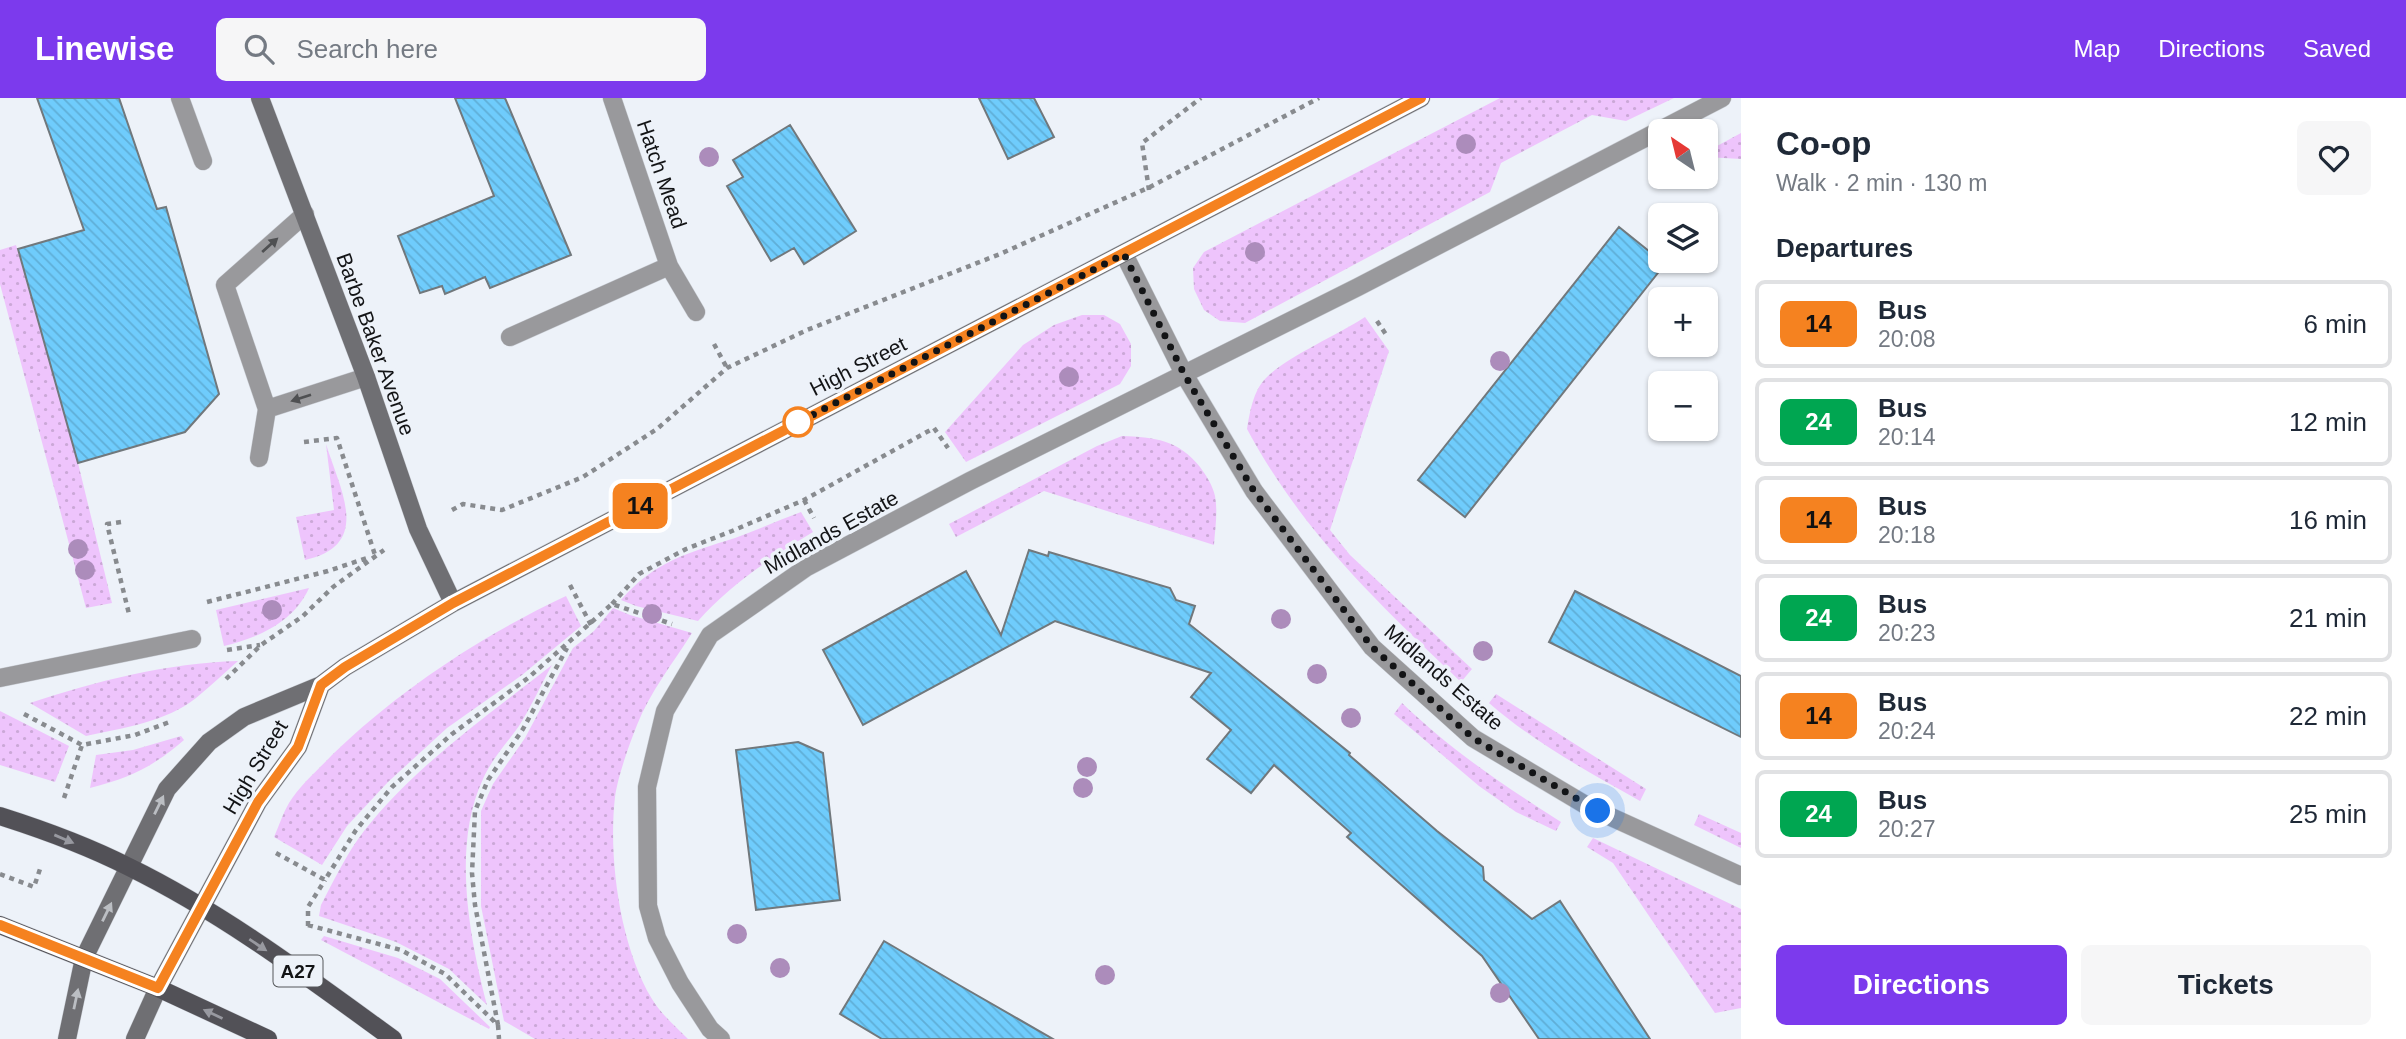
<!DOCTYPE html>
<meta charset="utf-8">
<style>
body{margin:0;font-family:Arial,sans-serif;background:#f6f6f7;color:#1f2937;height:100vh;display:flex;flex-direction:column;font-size:26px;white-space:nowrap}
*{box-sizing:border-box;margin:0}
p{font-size:23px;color:#747a83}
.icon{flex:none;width:38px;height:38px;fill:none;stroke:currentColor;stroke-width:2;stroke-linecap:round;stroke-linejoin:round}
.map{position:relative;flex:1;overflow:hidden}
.side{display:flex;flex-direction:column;background:#fff;width:665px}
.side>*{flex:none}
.badge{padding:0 14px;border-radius:10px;font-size:24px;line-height:46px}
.needle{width:46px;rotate:325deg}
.controls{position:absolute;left:1648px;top:21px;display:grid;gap:14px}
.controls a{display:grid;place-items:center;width:70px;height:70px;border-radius:10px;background:#fff;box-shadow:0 2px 5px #0004;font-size:35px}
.you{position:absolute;width:35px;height:35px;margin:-18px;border:5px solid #fff;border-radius:50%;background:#1a73e8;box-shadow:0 0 0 10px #1a73e833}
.map>.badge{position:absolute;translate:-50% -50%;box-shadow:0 0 0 4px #fff}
h2{padding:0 35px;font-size:26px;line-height:63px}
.round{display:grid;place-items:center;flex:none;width:74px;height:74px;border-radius:10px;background:#f6f6f7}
.head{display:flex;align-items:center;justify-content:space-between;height:119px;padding:0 35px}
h1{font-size:33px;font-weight:600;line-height:52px}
.cta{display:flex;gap:14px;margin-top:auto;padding:14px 35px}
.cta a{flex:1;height:80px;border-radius:10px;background:#7c3aed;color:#fff;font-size:28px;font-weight:600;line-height:80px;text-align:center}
.cta a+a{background:#f6f6f7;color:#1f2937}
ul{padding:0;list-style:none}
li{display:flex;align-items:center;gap:21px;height:88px;margin:0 14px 10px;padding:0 21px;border:4px solid #e0e1e3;border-radius:10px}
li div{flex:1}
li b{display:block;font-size:26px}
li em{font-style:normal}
li .badge{min-width:77px;font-weight:700;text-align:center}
header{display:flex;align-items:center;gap:42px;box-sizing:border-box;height:98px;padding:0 35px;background:#7c3aed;color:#fff}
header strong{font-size:33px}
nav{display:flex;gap:38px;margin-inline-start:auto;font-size:24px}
.search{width:490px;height:63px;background:#f6f6f7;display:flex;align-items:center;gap:18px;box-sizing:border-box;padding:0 24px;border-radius:10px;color:#747a83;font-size:26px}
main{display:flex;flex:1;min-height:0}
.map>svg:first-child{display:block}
.grass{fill:url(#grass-dots)}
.building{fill:url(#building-back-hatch);stroke:#71787c;stroke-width:2}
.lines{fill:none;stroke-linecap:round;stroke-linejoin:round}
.lane-casing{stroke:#caced5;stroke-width:19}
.street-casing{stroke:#caced5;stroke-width:19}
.secondary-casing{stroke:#caced5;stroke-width:19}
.primary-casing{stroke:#caced5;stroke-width:19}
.path{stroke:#888b8f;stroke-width:4.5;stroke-dasharray:5 5;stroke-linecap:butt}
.lane{stroke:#99999c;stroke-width:18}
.street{stroke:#99999c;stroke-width:18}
.secondary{stroke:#6f6f73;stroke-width:18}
.primary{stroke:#525157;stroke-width:18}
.tree{fill:#ac8cbb}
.oneway{fill:#4f5052}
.oneway2{fill:#bbbec3}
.oneway3{fill:#9899a0}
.line-casing{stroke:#fff;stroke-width:16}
.line{stroke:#f58220;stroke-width:10}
.walk{stroke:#131416;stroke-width:7;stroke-dasharray:0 12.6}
.stop-dot{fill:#fff;stroke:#f58220;stroke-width:3.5}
.labels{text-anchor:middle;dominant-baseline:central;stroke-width:7;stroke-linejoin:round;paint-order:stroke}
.shield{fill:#edf2f9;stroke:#54575a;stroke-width:2}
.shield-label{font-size:19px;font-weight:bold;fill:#131416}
.street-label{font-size:21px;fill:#131416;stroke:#edf2f9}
</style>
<header>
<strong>Linewise</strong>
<div class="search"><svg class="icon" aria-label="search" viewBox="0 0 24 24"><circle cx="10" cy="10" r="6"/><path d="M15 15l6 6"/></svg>Search here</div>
<nav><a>Map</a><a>Directions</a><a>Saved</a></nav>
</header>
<main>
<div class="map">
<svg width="1741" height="941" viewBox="0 0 1741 941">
<defs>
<pattern id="grass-dots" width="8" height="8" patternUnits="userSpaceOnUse" patternTransform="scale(1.75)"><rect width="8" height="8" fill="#eec4fc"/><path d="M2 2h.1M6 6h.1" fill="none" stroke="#cba8d7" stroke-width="1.8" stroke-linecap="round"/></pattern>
<pattern id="building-back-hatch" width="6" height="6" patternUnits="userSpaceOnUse" patternTransform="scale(1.75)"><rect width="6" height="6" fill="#6fccfc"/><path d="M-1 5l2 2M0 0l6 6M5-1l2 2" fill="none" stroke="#5faed7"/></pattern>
</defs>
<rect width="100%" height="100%" fill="#edf2f9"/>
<!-- grass -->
<path class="grass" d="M 1500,0 L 1674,0 L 1626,23 L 1592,17 L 1501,65 L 1490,94 L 1245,225 L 1220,223 L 1204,212 L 1194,191 L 1193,170 L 1204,154 Z
M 1741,35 L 1741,61 L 1706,59 L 1706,54 Z
M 16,147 L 78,365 L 112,505 L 86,510 L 0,186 L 0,152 Z
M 1082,217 L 1104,217 L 1120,226 L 1131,246 L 1131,268 L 1120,286 L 966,364 L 945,334 L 1023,247 L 1054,227 Z
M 1365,219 L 1389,253 L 1330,432 L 1350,457 L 1472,571 L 1461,584 C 1378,505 1303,435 1247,331 C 1250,314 1253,293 1266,280 C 1286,259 1338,237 1365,219 Z
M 1122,338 C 1154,339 1179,342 1200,369 C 1206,377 1213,388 1215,398 C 1218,414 1215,431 1214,447 L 1044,393 L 956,439 L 949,426 L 1097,348 Z
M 326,346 C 340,392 373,447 305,462 L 296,419 L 334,412 Z
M 801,414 L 813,434 C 771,460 731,486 698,523 L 636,508 L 621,502 C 655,463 688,455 735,440 C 757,432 779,422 801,414 Z
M 309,490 C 294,524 258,540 224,548 L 216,512 Z
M 566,498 L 581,528 L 522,577 L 447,630 L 388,684 L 347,728 L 322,767 L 274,739 C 279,728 283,715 289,705 C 300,687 318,672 332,657 C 399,592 481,538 566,498 Z
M 613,510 L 630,517 L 692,535 C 673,565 650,594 637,627 C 629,647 618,678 615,699 C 608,760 620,848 652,901 C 661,916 676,929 688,941 L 535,941 L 504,923 L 481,808 L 481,713 L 493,686 L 525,640 L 573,550 L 594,533 Z
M 238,563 C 224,575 211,588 196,600 C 166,624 123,630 86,638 L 30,605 C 96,583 168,565 238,563 Z
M 552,567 C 541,587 531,609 519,628 C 507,645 491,662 483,681 C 452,747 469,838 487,907 L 449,871 L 396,844 L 319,818 L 321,807 C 334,782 347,755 364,733 C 416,667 487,618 552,567 Z
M 1496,596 L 1646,691 L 1640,703 C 1587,673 1535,645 1489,605 Z
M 1402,605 C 1452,653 1503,687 1561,724 L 1556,733 L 1516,714 L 1479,688 L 1394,616 Z
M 0,613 L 69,648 L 55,684 L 0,667 Z
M 181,638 L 184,642 C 151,670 132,679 90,690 L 96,657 L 133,652 Z
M 1699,716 L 1741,735 L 1741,750 L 1694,727 Z
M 1593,740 L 1741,811 L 1741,910 L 1715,915 L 1613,765 L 1587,749 Z
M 324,838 L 398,860 L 440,881 L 490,929 L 489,931 L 321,842 Z"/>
<!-- building -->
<path class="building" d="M 37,0 L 119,0 L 157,111 L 166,109 L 219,296 L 185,334 L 78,365 L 18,151 L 84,132 Z
M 455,0 L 505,0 L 571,157 L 490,190 L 485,179 L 445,196 L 442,188 L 420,195 L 398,138 L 494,98 Z
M 979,0 L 1034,0 L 1054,39 L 1008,61 Z
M 790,27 L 856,133 L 804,166 L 794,150 L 771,163 L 727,88 L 743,79 L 733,62 Z
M 1619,129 L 1665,166 L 1465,419 L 1418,382 Z
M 1029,452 L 1048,458 L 1049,454 L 1170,490 L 1176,502 L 1195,508 L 1189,526 L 1350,655 L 1349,657 L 1437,733 L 1483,769 L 1484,782 L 1532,821 L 1560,803 L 1650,941 L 1539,941 L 1482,858 L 1347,739 L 1351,735 L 1274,667 L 1251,695 L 1207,661 L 1231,632 L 1191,599 L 1211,575 L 1055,523 L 863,627 L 823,552 L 966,473 L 1001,537 Z
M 1575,493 L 1741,578 L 1741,639 L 1549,544 Z
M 798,644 L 823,655 L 840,802 L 756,812 L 736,652 Z
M 884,843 L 959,887 L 1053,941 L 882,941 L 840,916 Z"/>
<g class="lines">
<defs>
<path id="lane" d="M 180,0 L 203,63
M 305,116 L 225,187 L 267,311 L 366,279
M 259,360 L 267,311"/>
<path id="street" d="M 612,0 L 669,168 L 696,214
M 1124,156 L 1184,276 L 1254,393 L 1372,549 L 1473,640 L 1589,709 L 1741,778
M 510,239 L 669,168
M 0,580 L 192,541
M 721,941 L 710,931 L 680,885 L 657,840 L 648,808 L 647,689 L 665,613 L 710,537 L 807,469 L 970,383 L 1358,189 L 1722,0"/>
<path id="secondary" d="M 260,0 L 366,279 L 418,431 L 453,505
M 67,941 L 84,860 L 167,691 L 209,644 L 244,619 L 321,587 L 345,569 L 453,505 L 1421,0
M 135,941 L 158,890 L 258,704 L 298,649 L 321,587"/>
<path id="primary" d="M 0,718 C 44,732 88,748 129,769 C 223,815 309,880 393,941
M 0,827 L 158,890 L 268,941"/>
</defs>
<!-- lane casing -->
<use href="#lane" class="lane-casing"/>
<!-- street casing -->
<use href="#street" class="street-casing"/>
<!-- secondary casing -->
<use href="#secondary" class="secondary-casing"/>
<!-- primary casing -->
<use href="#primary" class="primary-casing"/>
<!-- path -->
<path class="path" d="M 1149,92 L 1142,45 L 1201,0
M 1377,223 L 1387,238
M 714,246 L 727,270
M 304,344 L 337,340 L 375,457
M 804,402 L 814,420
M 452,412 L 463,406 L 502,412 L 583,379 L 657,331 L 727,270 L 807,232 L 1000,156 L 1150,89 L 1319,0
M 121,424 L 107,426 L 129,516
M 570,487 L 591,527
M 207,504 L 328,473 L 370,459
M 612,506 L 639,476 L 686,451 L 732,433 L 804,402 L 934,330 L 948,350
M 227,552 L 260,547
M 226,581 L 261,547 L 303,518 L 333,489 L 384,452
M 24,616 L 82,647 L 135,637 L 172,623
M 64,700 L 82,647
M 276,755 L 325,782 L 356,732 L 392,689 L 452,636 L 528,580 L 612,506 L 672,526
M 0,776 L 34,789 L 40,771
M 308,827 L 401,852 L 445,876 L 498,927 L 499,941
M 308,828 L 308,809 L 325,782
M 498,927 L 475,807 L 472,775 L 475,713 L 488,682 L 523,631 L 567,550"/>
<!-- lane -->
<use href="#lane" class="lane"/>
<!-- street -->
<use href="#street" class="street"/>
<!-- secondary -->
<use href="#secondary" class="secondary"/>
<!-- primary -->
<use href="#primary" class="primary"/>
</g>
<!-- trees -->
<g class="tree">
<circle cx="1466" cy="46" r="10"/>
<circle cx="709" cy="59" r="10"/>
<circle cx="1255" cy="154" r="10"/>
<circle cx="1500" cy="263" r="10"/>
<circle cx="1069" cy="279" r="10"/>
<circle cx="78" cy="451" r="10"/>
<circle cx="85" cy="472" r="10"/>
<circle cx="272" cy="512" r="10"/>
<circle cx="652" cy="516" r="10"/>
<circle cx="1281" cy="521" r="10"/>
<circle cx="1483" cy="553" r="10"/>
<circle cx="1317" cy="576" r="10"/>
<circle cx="1351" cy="620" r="10"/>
<circle cx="1087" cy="669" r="10"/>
<circle cx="1083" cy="690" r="10"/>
<circle cx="737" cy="836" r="10"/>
<circle cx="780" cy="870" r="10"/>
<circle cx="1105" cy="877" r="10"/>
<circle cx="1500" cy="895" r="10"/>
</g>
<!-- one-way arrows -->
<defs><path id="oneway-solid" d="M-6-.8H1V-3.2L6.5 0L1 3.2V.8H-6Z" transform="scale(1.75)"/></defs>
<g class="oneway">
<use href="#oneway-solid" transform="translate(270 147) rotate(-42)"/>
<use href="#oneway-solid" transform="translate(301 300) rotate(162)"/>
</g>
<g class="oneway2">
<use href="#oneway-solid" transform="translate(159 707) rotate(-64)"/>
<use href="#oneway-solid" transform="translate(107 814) rotate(-64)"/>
<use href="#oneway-solid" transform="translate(76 901) rotate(-78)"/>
</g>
<g class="oneway3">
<use href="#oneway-solid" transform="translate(64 741) rotate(23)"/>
<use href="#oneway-solid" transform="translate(258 847) rotate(34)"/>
<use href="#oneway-solid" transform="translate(213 916) rotate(-155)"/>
</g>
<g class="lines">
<defs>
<path id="line" d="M 0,827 L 158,890 L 258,704 L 298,649 L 321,587 L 345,569 L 453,505 L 1421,0"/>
</defs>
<!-- line casing -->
<use href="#line" class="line-casing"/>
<!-- line -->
<use href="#line" class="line"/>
<!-- walk -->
<path class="walk" d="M 798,324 L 789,329 L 1124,156 L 1184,276 L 1254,393 L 1372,549 L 1473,640 L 1598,713"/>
</g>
<!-- markers -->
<circle class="stop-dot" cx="798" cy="324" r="14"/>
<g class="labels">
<!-- shield labels -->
<rect class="shield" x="273.5" y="857.5" width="49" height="31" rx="5"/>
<g class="shield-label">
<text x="298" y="873">A27</text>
</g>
<!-- street labels -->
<g class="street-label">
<text transform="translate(662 76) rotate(71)">Hatch Mead</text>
<text transform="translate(376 246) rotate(70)">Barbe Baker Avenue</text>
<text transform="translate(858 268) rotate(-27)">High Street</text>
<text transform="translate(831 434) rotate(-29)">Midlands Estate</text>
<text transform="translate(1444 579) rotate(41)">Midlands Estate</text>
<text transform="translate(255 669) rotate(-59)">High Street</text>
</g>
</g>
</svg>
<div class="controls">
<a><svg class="needle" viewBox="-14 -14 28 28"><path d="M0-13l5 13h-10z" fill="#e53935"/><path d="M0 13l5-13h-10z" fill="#747a83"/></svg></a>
<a><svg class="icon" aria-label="layers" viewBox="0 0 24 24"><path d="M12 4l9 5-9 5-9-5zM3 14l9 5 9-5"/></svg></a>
<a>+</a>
<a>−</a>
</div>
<div class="you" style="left:1598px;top:713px"></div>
<b class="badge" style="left:640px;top:408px;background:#f58220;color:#111">14</b>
</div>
<section class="side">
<div class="head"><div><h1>Co-op</h1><p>Walk · 2 min · 130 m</p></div><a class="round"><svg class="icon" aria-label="heart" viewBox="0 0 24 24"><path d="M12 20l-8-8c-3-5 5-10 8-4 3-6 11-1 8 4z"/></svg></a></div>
<h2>Departures</h2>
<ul>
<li><span class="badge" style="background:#f58220;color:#111">14</span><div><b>Bus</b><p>20:08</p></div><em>6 min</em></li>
<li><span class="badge" style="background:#00a651;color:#fff">24</span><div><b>Bus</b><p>20:14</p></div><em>12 min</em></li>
<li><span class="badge" style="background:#f58220;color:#111">14</span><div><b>Bus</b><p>20:18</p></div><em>16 min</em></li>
<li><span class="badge" style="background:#00a651;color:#fff">24</span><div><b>Bus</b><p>20:23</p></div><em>21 min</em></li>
<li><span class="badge" style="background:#f58220;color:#111">14</span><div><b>Bus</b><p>20:24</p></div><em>22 min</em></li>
<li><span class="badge" style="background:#00a651;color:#fff">24</span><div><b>Bus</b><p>20:27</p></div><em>25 min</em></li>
</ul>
<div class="cta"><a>Directions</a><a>Tickets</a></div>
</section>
</main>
